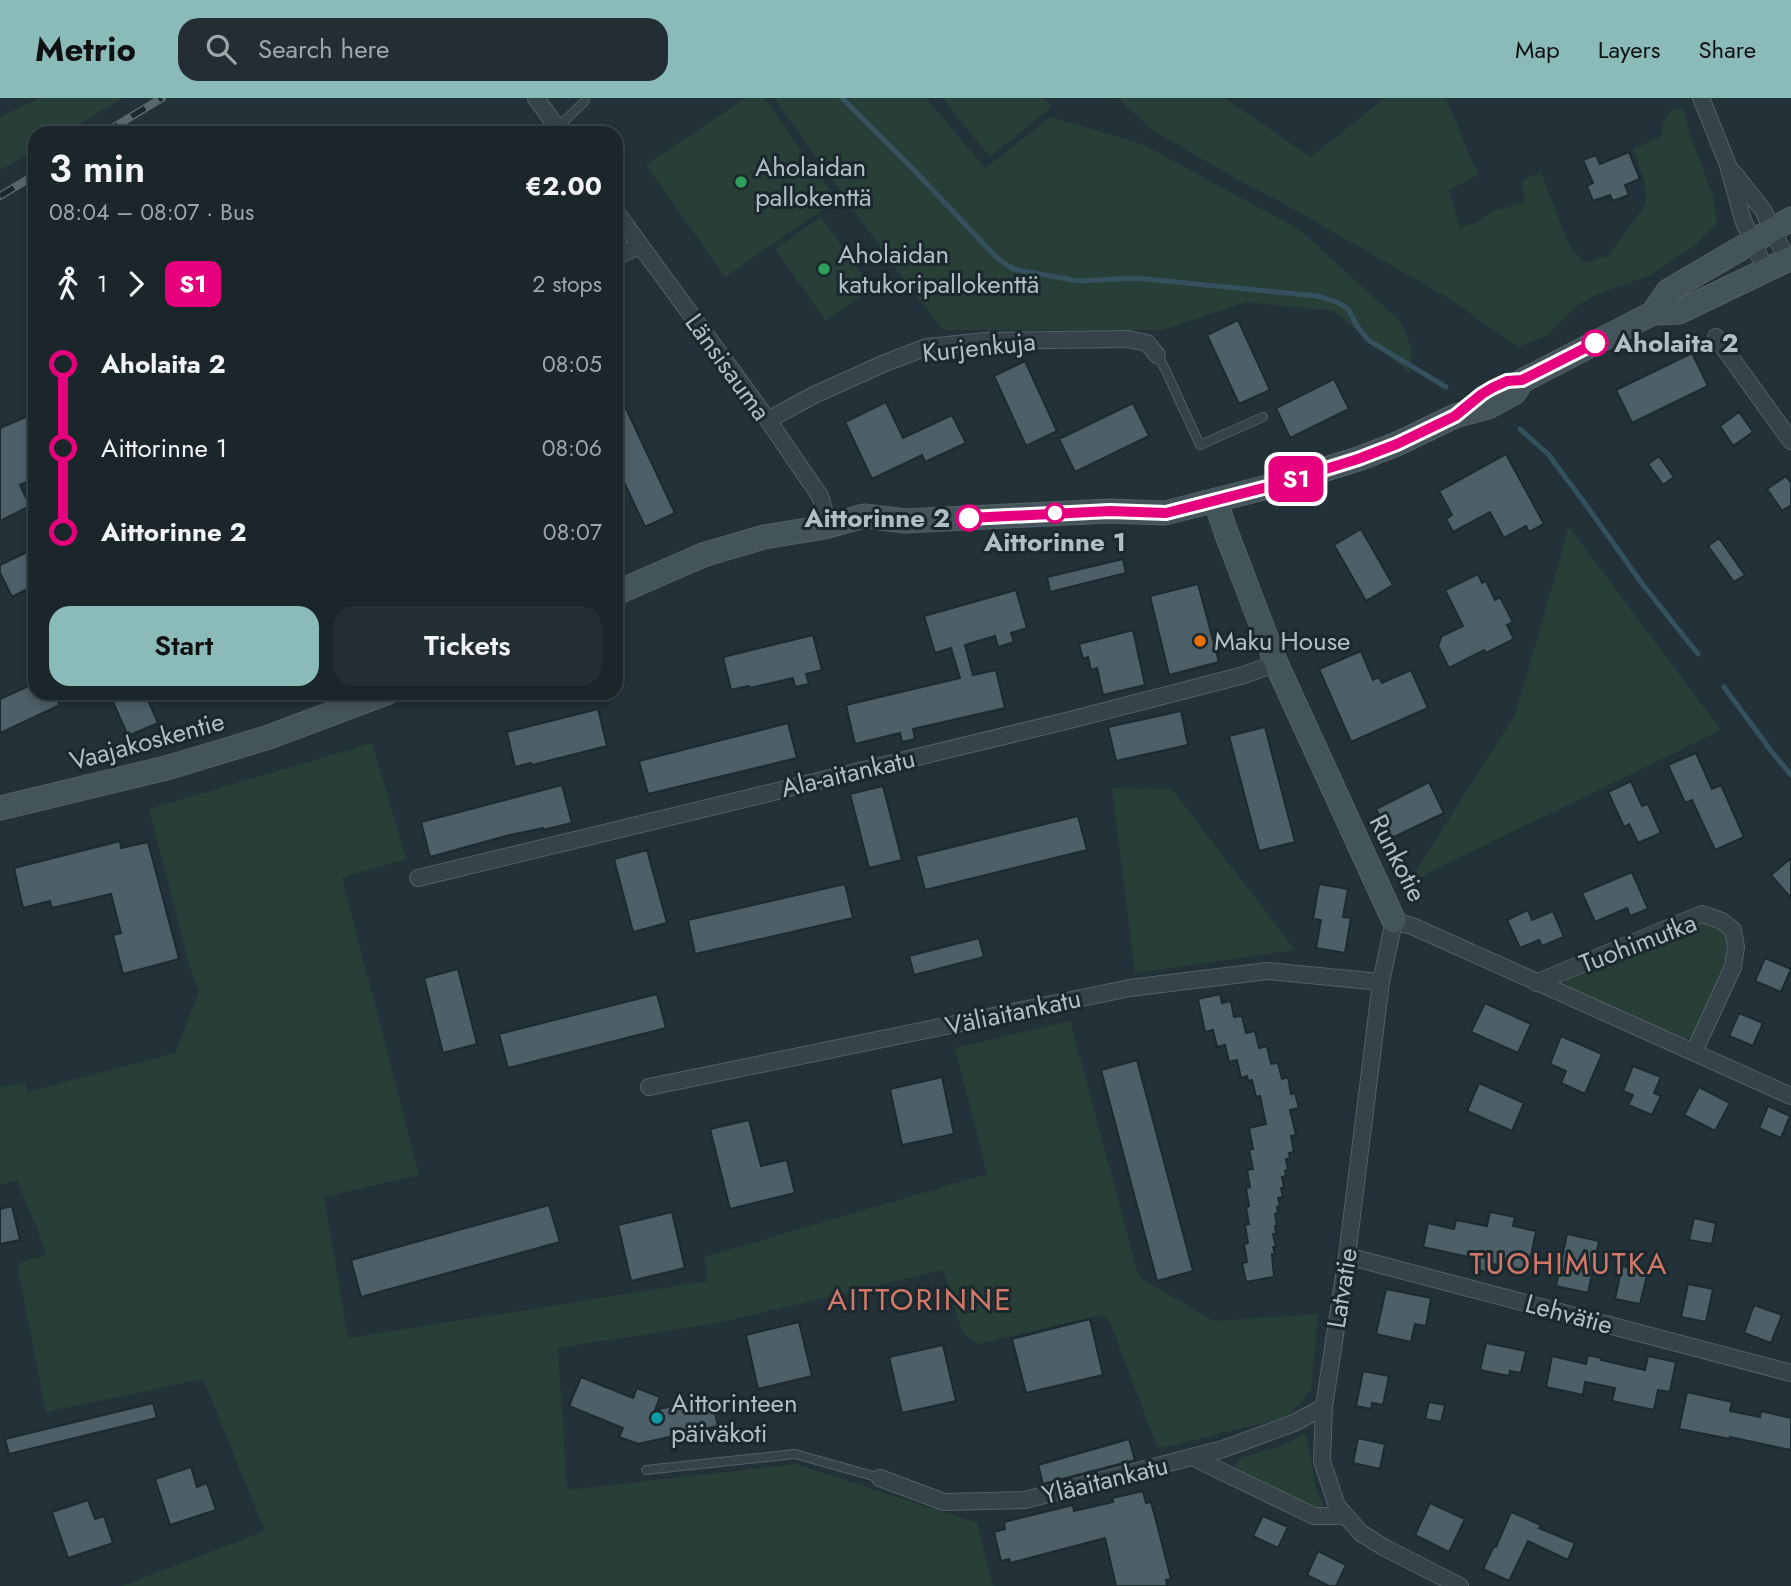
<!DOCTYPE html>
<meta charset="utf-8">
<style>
body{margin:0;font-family:Jost,sans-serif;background:#232e32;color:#f1f3f6;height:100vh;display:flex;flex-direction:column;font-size:26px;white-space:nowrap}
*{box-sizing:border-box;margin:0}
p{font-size:23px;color:#9fa5a8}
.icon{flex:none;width:38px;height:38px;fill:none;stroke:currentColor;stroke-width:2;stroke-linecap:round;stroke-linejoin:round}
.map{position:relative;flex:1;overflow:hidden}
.drawer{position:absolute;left:28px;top:28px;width:595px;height:574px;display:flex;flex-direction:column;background:#1a262a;border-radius:21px;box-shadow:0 4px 10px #0003,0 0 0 2px #384347}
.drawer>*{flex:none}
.badge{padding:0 14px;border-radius:10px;font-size:24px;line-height:46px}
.map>.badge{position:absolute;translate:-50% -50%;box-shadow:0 0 0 4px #fff}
.legs{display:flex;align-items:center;gap:10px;height:77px;padding:0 21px;font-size:23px}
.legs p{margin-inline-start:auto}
.overview{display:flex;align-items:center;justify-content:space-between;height:119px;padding:0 21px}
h1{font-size:38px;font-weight:600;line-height:52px}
.button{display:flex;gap:14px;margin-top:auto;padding:14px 21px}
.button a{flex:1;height:80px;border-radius:21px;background:#8bbbb9;color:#111;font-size:28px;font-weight:600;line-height:80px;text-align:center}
.button a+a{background:#232e32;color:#f1f3f6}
ul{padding:0 21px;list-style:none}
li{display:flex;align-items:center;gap:24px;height:84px;font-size:26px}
li i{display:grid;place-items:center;width:10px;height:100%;margin:0 9px;background:currentColor}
li i::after{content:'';width:18px;height:18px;margin:-9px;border:5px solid;border-radius:50%;background:#1a262a}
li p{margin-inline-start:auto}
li:first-child i{background:linear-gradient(#0000 50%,currentColor 0)}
li:last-child i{background:linear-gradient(currentColor 50%,#0000 0)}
header{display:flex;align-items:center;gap:42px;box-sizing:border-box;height:98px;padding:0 35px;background:#8bbbb9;color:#111}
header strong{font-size:33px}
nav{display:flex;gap:38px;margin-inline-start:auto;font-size:24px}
.search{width:490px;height:63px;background:#232e32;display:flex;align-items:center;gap:18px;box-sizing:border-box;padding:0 24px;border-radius:21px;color:#9fa5a8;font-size:26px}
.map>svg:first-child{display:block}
.green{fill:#283f38}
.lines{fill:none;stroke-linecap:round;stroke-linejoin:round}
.stream{stroke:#34515d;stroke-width:5}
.building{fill:#4d5f67;stroke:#1d2a2f;stroke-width:2}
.lane-casing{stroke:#536166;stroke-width:10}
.street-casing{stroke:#536166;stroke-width:18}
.secondary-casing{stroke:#536166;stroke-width:25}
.lane{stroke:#364349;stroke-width:8}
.street{stroke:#364349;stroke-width:16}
.secondary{stroke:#44545b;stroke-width:23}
.rail-casing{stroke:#58686f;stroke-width:8}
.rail{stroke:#1b282d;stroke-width:5;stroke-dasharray:16;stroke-linecap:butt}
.line-1-casing{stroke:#fff;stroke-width:16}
.line-1{stroke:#e6007e;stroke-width:10}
.leisure-dot{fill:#2e9e5b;stroke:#1b282d;stroke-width:2.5}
.stop-1-dot{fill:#fff;stroke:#e6007e;stroke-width:3.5}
.food-dot{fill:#e8710a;stroke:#1b282d;stroke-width:2.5}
.culture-dot{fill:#0f9aa8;stroke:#1b282d;stroke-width:2.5}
.labels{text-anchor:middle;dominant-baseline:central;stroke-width:6;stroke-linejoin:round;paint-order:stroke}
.poi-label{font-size:26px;fill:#b0bec5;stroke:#1b282d;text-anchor:start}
.stop-label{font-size:26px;font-weight:bold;fill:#b0bec5;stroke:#1b282d;text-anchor:start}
.street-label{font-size:26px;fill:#b0bec5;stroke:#1b282d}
.quarter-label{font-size:30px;letter-spacing:2px;fill:#d17869;stroke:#1b282d}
</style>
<header>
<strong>Metrio</strong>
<div class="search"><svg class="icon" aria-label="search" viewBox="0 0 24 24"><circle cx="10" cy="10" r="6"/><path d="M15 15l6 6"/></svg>Search here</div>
<nav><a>Map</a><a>Layers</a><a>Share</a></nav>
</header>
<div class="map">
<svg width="1791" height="1488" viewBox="0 0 1791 1488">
<rect width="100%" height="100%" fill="#223238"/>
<!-- green -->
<path class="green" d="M 40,0 L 123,0 L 64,35 L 35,35 L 35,52 L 0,72 L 0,19 Z
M 745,0 L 764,0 L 837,102 L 725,179 L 646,67 Z
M 774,0 L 926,0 L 985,70 L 1051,19 L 1142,46 L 1300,132 L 1401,224 L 1411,250 L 1410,275 L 1334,213 L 1246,204 L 1162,232 L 943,232 L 903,181 Z
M 942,0 L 1043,0 L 1052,9 L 990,59 Z
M 1118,0 L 1224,0 L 1311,59 L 1385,0 L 1446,0 L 1478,77 L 1449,92 L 1460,130 L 1474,125 L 1494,113 L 1525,104 L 1522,82 L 1541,74 L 1569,147 L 1584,165 L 1608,158 L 1646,106 L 1645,84 L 1633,51 L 1661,39 L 1663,24 L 1672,11 L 1684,12 L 1690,37 L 1713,97 L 1717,125 L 1697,146 L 1651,177 L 1595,197 L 1578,207 L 1546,238 L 1518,249 L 1448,200 L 1281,104 L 1233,79 L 1152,32 Z
M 821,119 L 872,190 L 826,223 L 775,151 Z
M 1569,429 L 1721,632 L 1408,785 L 1515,617 Z
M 372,645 L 406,761 L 342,780 L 419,1077 L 324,1099 L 348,1240 L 708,1183 L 704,1159 L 987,1076 L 955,950 L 1070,923 L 1139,1179 L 1214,1223 L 1318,1216 L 1311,1292 L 1287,1319 L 1158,1351 L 1109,1222 L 1101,1217 L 977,1246 L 962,1233 L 943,1172 L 718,1225 L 558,1250 L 567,1392 L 796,1366 L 977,1425 L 993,1488 L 122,1488 L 265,1433 L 203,1281 L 46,1314 L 17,1166 L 47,1156 L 17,1082 L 0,1087 L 0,989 L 24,985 L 28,994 L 175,955 L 199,894 L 189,866 L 149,711 Z
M 1112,690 L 1172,691 L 1295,852 L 1135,875 Z
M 1703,825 L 1712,827 L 1725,837 C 1731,872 1707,908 1693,939 L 1682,942 L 1569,892 L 1565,884 L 1568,877 Z
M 1306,1336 L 1316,1392 L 1323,1406 L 1320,1410 L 1294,1403 L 1237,1374 L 1235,1367 L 1240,1360 L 1281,1348 Z"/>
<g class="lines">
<!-- stream -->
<path class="stream" d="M 842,0 L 914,72 L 996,159 L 1013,171 L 1078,183 L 1135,180 L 1317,198 L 1337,204 L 1348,211 L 1357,228 L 1368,242 L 1446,289
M 1520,331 L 1548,356 L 1589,411 L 1643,487 L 1698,556
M 1724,589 L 1772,654 L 1791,677"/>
</g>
<!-- building -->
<path class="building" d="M 1629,54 L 1640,81 L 1625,87 L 1629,97 L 1613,103 L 1610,97 L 1593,103 L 1587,88 L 1593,85 L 1583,62 L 1596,57 L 1600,66 Z
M 1238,222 L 1270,292 L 1239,306 L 1207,237 Z
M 1692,255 L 1708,288 L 1632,325 L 1616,292 Z
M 1025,263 L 1057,333 L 1026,348 L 994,278 Z
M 1334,281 L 1349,311 L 1290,340 L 1276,310 Z
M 616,289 L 675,415 L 645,429 L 616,367 Z
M 886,304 L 903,340 L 952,317 L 966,345 L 925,364 L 922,357 L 872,381 L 845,324 Z
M 1133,305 L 1149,338 L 1075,374 L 1059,341 Z
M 1739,314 L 1753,334 L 1733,348 L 1720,328 Z
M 35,315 L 35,380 L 20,387 L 30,408 L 0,423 L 0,330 Z
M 1506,356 L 1544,426 L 1529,434 L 1526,428 L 1504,440 L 1490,414 L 1453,434 L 1446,421 L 1452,417 L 1439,393 Z
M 1659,358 L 1674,379 L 1663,387 L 1648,366 Z
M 1786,378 L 1791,385 L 1791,407 L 1782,413 L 1767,391 Z
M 1361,431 L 1393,487 L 1366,503 L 1334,447 Z
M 1719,440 L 1745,477 L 1734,484 L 1708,448 Z
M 35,450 L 35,487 L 12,499 L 0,475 L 0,467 Z
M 1123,461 L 1126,475 L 1050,494 L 1047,479 Z
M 1478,476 L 1482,485 L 1486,483 L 1495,502 L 1500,499 L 1513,524 L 1507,527 L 1514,541 L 1486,555 L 1484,552 L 1449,570 L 1438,548 L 1442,538 L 1463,528 L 1445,492 Z
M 1198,486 L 1219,564 L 1169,577 L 1150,498 Z
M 1016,492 L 1027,530 L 1011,535 L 1014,544 L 998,549 L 995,538 L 965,547 L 973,577 L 996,572 L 1005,610 L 913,631 L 915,641 L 902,644 L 900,635 L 855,646 L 846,607 L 960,580 L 951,550 L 935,555 L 924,518 Z
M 1133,532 L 1145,587 L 1103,597 L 1097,570 L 1091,572 L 1088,559 L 1083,561 L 1079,546 Z
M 813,537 L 822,572 L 806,576 L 809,586 L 795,589 L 793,580 L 750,590 L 749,588 L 731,592 L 723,559 Z
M 1361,553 L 1373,582 L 1379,579 L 1382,585 L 1411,572 L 1428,610 L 1351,644 L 1319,571 Z
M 35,585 L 35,595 L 54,595 L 60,607 L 0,635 L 0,601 Z
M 109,595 L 145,595 L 158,625 L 128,638 Z
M 598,611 L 607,648 L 532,667 L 531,665 L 515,669 L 507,634 Z
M 1181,613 L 1188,647 L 1116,663 L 1108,629 Z
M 788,625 L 797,660 L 648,696 L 639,663 Z
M 1265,629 L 1295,744 L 1259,753 L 1229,638 Z
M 1696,655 L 1712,691 L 1721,687 L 1744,739 L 1715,752 L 1692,702 L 1685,705 L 1668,667 Z
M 1631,683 L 1642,708 L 1648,706 L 1661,735 L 1638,745 L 1629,726 L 1624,729 L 1608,694 Z
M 1429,684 L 1444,715 L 1390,741 L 1376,711 Z
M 562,687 L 572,725 L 543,732 L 543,730 L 506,738 L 430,759 L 421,724 Z
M 883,688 L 902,762 L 869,770 L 850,696 Z
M 1078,718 L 1087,752 L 925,792 L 916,758 Z
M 120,743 L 121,750 L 148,744 L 179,861 L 123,876 L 113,837 L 121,835 L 111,796 L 52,810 L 50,803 L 23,810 L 14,770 Z
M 647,752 L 667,825 L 633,834 L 614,761 Z
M 1791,760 L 1791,800 L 1771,777 Z
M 1632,774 L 1648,811 L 1630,818 L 1627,810 L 1595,824 L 1582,795 Z
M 845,786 L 853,820 L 695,856 L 688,822 Z
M 1319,786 L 1348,791 L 1343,819 L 1351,820 L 1345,855 L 1316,850 L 1321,822 L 1313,821 Z
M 1528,812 L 1532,822 L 1553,813 L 1564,839 L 1542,848 L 1539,842 L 1520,850 L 1507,822 Z
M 979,840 L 984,859 L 914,877 L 909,858 Z
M 1765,860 L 1791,871 L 1781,894 L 1755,883 Z
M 458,871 L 477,946 L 443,955 L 424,880 Z
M 657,896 L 666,930 L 508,970 L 499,936 Z
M 1220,896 L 1222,905 L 1231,903 L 1234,919 L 1242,918 L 1246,935 L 1255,933 L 1259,950 L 1267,948 L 1271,966 L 1278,965 L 1282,981 L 1288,979 L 1291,996 L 1295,995 L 1299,1010 L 1290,1012 L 1296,1037 L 1291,1038 L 1294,1054 L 1289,1055 L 1290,1060 L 1286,1061 L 1288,1072 L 1285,1073 L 1286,1078 L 1282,1079 L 1284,1090 L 1281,1090 L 1283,1099 L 1278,1100 L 1280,1108 L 1277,1109 L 1278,1115 L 1275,1116 L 1277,1128 L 1275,1128 L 1276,1136 L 1273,1136 L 1276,1149 L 1273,1149 L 1275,1156 L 1272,1156 L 1274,1179 L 1246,1184 L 1242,1165 L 1247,1164 L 1244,1146 L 1248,1145 L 1245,1127 L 1249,1126 L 1246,1109 L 1249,1108 L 1246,1090 L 1250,1089 L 1247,1072 L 1253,1071 L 1249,1052 L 1253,1051 L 1249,1030 L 1266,1026 L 1260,998 L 1256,999 L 1252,982 L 1248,983 L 1247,978 L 1241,980 L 1237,962 L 1229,964 L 1225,947 L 1217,949 L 1213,932 L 1205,934 L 1198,901 Z
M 1485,905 L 1531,926 L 1518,955 L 1471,934 Z
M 1739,915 L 1763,925 L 1753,948 L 1729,938 Z
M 1561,938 L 1602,956 L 1585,996 L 1561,985 L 1566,973 L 1550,966 Z
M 1137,962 L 1193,1173 L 1157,1183 L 1101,972 Z
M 1633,968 L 1661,979 L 1654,995 L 1661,998 L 1652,1017 L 1628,1007 L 1633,997 L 1623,993 Z
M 942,979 L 954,1036 L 902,1047 L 890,991 Z
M 1479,985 L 1524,1005 L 1512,1033 L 1467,1013 Z
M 1699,989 L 1730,1005 L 1715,1033 L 1684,1017 Z
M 1768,1008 L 1790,1018 L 1781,1040 L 1759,1030 Z
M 749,1022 L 761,1068 L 787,1062 L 795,1095 L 730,1111 L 710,1031 Z
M 549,1107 L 560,1144 L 361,1199 L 351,1162 Z
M 12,1108 L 20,1142 L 0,1146 L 0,1111 Z
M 672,1114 L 685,1170 L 631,1183 L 618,1127 Z
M 1490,1114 L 1515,1119 L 1513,1128 L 1536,1133 L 1528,1173 L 1492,1166 L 1490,1175 L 1471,1170 L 1473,1160 L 1423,1149 L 1428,1125 L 1454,1131 L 1456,1122 L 1487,1128 Z
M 1694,1120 L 1716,1125 L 1712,1146 L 1689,1142 Z
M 1567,1136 L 1599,1143 L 1588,1195 L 1556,1188 Z
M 1622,1168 L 1648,1173 L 1640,1206 L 1615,1201 Z
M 1688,1186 L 1713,1191 L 1706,1224 L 1681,1219 Z
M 1386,1191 L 1431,1200 L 1426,1228 L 1415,1226 L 1411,1244 L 1376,1236 Z
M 1754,1207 L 1782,1217 L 1771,1245 L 1744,1235 Z
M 1090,1221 L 1103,1277 L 1026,1295 L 1012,1241 Z
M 799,1224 L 812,1278 L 758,1291 L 746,1237 Z
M 1486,1245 L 1526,1253 L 1521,1275 L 1510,1273 L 1509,1278 L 1480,1272 Z
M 943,1247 L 956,1303 L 902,1315 L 889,1259 Z
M 1588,1257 L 1601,1260 L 1601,1262 L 1645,1272 L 1648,1258 L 1676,1264 L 1670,1294 L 1658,1292 L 1654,1312 L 1612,1303 L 1615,1290 L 1585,1284 L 1583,1297 L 1546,1289 L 1552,1258 L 1586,1266 Z
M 1363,1273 L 1389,1278 L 1383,1307 L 1372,1305 L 1371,1311 L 1356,1308 Z
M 581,1279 L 633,1300 L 637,1290 L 660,1299 L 655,1312 L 711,1299 L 718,1328 L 638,1346 L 619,1339 L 623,1330 L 569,1308 Z
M 1687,1294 L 1732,1304 L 1730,1313 L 1760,1319 L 1761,1313 L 1791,1320 L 1791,1352 L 1730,1339 L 1730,1341 L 1679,1331 Z
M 1429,1304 L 1445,1307 L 1441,1324 L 1425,1321 Z
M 153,1305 L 157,1320 L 9,1356 L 5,1341 Z
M 1358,1340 L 1385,1346 L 1380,1371 L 1353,1365 Z
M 1129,1341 L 1135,1362 L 1043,1386 L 1038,1367 Z
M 191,1369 L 197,1389 L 207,1385 L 216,1412 L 170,1427 L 155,1381 Z
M 1143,1393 L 1146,1405 L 1151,1404 L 1158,1430 L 1171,1481 L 1166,1482 L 1167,1488 L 1116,1488 L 1105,1440 L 1010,1465 L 1009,1461 L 1001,1463 L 994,1434 L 1005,1431 L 1004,1424 L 1073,1407 L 1074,1413 L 1113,1404 L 1112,1400 Z
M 88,1402 L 95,1421 L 104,1418 L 113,1445 L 68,1460 L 52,1414 Z
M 1430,1405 L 1465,1421 L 1449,1454 L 1415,1437 Z
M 1511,1414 L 1541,1427 L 1539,1430 L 1575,1445 L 1568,1462 L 1528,1443 L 1509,1483 L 1483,1471 L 1494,1448 L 1496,1449 Z
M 1263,1418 L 1288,1429 L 1278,1450 L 1253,1438 Z
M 1318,1453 L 1346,1467 L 1336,1488 L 1329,1488 L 1307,1477 Z"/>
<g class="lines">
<defs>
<path id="lane" d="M 557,30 L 585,3
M 1157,257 L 1165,271 L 1200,347 L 1263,319
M 646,1372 L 795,1356 L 880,1380"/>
<path id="street" d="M 536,0 L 561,35
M 1701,0 L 1728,67 L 1743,122 L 1766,173
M 1733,74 L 1763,112 L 1787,162
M 616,114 L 768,322 L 820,398 L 824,412 L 825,429
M 616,159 L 639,148
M 1716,239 L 1791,343
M 768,322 L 814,297 L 885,265 L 927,249 L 986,243 L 1128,241 L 1147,245 L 1157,257
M 418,780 L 1066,623 L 1244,577 L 1276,565
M 1536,885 L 1702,816 L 1722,823 L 1733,832 L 1736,849 L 1733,869 L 1694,954
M 649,989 L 1130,890 L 1267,873 L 1381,884
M 1347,1158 L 1791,1275
M 1192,1359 L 1314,1418 L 1346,1418
M 880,1380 L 944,1404 L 1025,1402 L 1223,1351 L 1294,1325 L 1324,1309
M 1460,1488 L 1385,1450 L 1361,1435 L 1337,1408 L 1322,1363 L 1324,1309 L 1347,1158 L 1381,884 L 1394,823 L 1412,828 L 1791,998"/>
<path id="secondary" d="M 1653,215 L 1668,193 L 1791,121
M 1215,402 L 1226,434 L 1276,565 L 1394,823
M 616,495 L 703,457 L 764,439 L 825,429 L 864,418 L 905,423 L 1110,413 L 1165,415 L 1271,388 L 1358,361 L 1397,346 L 1455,318 L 1488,309 L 1514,295 L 1522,283 L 1653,215 L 1679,214 L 1791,160
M 0,710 L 170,669 L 269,639 L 386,595"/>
</defs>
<!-- lane casing -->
<use href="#lane" class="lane-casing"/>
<!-- street casing -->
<use href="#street" class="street-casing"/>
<!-- secondary casing -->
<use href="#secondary" class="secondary-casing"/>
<!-- lane -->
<use href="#lane" class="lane"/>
<!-- street -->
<use href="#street" class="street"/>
<!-- secondary -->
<use href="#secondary" class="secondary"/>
<defs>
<path id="rail" d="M 104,35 L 162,0
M 0,98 L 35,77"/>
</defs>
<!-- rail casing -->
<use href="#rail" class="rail-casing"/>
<!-- rail -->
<use href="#rail" class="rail"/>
</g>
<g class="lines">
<defs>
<path id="line-1" d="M 969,420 L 1110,413 L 1166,415 L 1271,388 L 1358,361 L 1397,346 L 1455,318 L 1482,296 L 1492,290 L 1507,283 L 1522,282 L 1595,245"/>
</defs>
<!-- line-1 casing -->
<use href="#line-1" class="line-1-casing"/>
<!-- line-1 -->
<use href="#line-1" class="line-1"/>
</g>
<!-- markers -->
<g class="leisure-dot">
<circle cx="741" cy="84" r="7"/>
<circle cx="824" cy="171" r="7"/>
</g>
<g class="stop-1-dot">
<circle cx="1595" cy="245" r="12"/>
<circle cx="1055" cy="415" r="9"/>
<circle cx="969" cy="420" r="12"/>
</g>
<circle class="food-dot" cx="1200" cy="543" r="7"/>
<circle class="culture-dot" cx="657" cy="1320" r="7"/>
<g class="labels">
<!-- poi labels -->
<g class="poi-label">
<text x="755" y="69">Aholaidan<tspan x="755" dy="30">pallokenttä</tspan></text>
<text x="838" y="156">Aholaidan<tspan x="838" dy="30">katukoripallokenttä</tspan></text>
<text x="1214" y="543">Maku House</text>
<text x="671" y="1305">Aittorinteen<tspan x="671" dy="30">päiväkoti</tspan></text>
</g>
<!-- stop labels -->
<g class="stop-label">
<text x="1614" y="245">Aholaita 2</text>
<text x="950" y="420" text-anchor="end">Aittorinne 2</text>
<text x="1055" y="444" text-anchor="middle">Aittorinne 1</text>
</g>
<!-- street labels -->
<g class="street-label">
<text transform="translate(979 249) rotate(-6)">Kurjenkuja</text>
<text transform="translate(728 269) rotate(54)">Länsisauma</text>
<text transform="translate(147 643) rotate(-15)">Vaajakoskentie</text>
<text transform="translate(848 675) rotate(-13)">Ala-aitankatu</text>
<text transform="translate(1398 760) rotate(63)">Runkotie</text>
<text transform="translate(1638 845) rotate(-21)">Tuohimutka</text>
<text transform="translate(1013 914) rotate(-12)">Väliaitankatu</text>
<text transform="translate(1342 1190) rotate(-81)">Latvatie</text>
<text transform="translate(1569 1216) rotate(15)">Lehvätie</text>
<text transform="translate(1105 1382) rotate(-14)">Yläaitankatu</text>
</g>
<!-- quarter labels -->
<g class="quarter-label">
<text x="1569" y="1165">TUOHIMUTKA</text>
<text x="920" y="1201">AITTORINNE</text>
</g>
</g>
</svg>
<b class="badge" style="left:1296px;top:381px;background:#e6007e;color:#fff">S1</b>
<section class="drawer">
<div class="overview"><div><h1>3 min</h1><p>08:04 – 08:07 · Bus</p></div><b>€2.00</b></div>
<div class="legs"><svg class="icon" aria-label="walk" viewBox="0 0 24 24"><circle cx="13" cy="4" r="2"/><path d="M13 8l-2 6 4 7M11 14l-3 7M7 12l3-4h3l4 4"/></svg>1<svg class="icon" aria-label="forward" viewBox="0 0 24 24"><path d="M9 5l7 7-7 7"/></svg><b class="badge" style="background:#e6007e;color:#fff">S1</b><p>2 stops</p></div>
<ul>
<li><i style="color:#e6007e"></i><b>Aholaita 2</b><p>08:05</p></li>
<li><i style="color:#e6007e"></i><span>Aittorinne 1</span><p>08:06</p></li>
<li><i style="color:#e6007e"></i><b>Aittorinne 2</b><p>08:07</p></li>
</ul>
<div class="button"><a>Start</a><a>Tickets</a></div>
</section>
</div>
